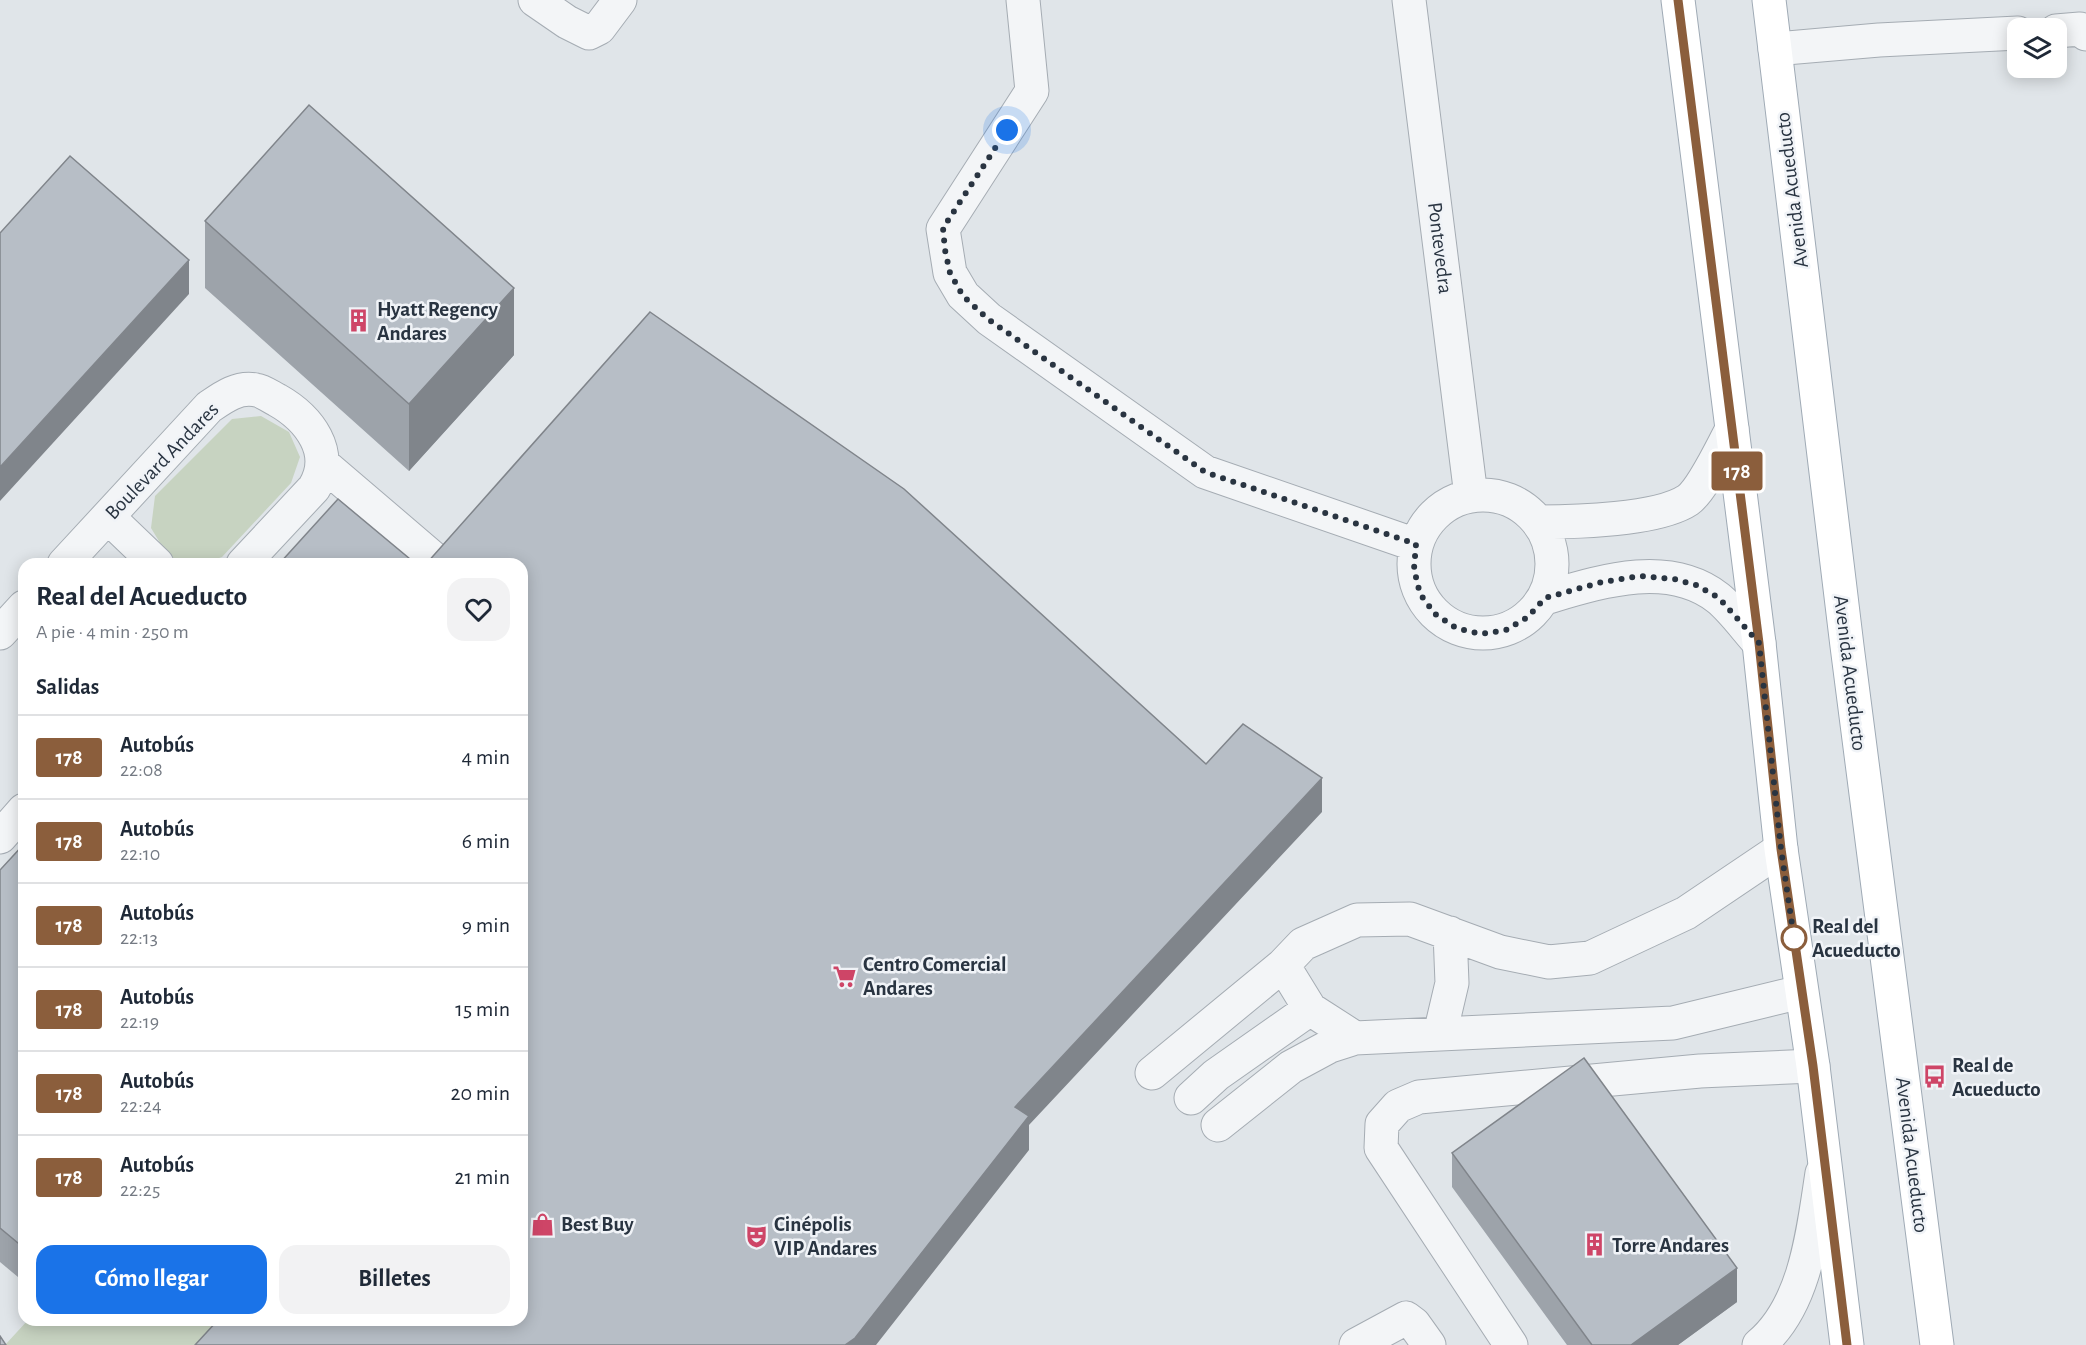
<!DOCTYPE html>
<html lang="es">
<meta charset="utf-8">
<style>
body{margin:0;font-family:"Alegreya Sans",sans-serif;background:#f2f2f3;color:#1f2937;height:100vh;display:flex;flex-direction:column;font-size:22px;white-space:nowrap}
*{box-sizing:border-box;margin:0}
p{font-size:20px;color:#747a83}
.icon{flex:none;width:33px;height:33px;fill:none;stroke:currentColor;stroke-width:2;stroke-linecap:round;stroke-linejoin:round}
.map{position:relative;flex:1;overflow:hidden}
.details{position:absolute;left:18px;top:558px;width:510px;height:768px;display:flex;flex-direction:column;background:#fff;border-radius:18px;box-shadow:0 3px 15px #0003}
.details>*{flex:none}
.badge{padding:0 12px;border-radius:4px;font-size:21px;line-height:39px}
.fabs{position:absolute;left:2007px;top:18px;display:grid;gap:12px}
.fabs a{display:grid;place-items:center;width:60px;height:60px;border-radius:12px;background:#fff;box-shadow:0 3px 15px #0003;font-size:30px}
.you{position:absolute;width:30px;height:30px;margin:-15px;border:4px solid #fff;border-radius:50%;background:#1a73e8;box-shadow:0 0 0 9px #1a73e833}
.map>.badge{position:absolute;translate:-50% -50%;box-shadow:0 0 0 3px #fff}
h2{padding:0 18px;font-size:22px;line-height:54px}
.round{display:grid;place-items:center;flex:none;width:63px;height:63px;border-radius:18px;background:#f2f2f3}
.summary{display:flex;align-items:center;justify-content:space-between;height:102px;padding:0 18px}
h1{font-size:28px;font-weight:700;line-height:45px}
.primary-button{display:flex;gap:12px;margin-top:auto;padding:12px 18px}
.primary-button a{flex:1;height:69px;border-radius:18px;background:#1a73e8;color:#fff;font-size:24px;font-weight:700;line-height:69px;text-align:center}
.primary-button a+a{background:#f2f2f3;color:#1f2937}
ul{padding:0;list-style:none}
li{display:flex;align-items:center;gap:18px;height:84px;padding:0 18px;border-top:2px solid #e0e1e3}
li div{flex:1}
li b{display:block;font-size:22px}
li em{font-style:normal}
li .badge{min-width:66px;font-weight:700;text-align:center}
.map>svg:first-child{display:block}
.green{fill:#c7d3c1}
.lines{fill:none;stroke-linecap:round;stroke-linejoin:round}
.minor-casing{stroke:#a5acb3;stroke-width:35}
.major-casing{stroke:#9faab5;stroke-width:35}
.minor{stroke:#f3f5f7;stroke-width:33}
.major{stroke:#fff;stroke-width:33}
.wall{fill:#9da3aa}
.shaded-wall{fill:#80858b}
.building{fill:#b7bec6;stroke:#80858b;stroke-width:1.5}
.line-casing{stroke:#fff;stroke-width:14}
.line{stroke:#8b5e3c;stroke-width:9}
.walk{stroke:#293441;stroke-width:6;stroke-dasharray:0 10.8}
.stop-dot{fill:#fff;stroke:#8b5e3c;stroke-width:3}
.labels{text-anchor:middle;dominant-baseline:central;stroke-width:5;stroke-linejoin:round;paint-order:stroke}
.street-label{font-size:21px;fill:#293441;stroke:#f0f3f7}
.poi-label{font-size:21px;font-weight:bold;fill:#293441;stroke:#f0f3f7;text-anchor:start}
.stop-label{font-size:21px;font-weight:bold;fill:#293441;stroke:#f0f3f7;text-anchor:start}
</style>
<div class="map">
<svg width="2086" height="1345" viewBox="0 0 2086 1345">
<rect width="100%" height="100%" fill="#e0e5e9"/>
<!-- green -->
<path class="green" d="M 261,416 L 289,432 L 300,457 L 291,483 L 222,557 L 202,564 L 192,564 L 168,556 L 151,528 L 155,496 L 232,419 Z
M 28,1320 L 218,1320 L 235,1336 L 227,1345 L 5,1345 Z"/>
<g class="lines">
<defs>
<path id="minor" d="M 535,0 L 567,22 L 589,33 L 599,28 L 620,0
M 1023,0 L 1032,91 L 943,229 L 950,273 L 963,295 L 989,319 L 1205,472 L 1416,545
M 1409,0 L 1471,496
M 2056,31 L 2080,29 L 2086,34
M 1775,49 L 1879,40 L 2018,33
M 323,464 L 440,564
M1414 564a69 69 0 1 1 138 0a69 69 0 1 1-138 0Z
M 108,517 L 157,564
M 1538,522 C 1575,522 1658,520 1688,500 C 1703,489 1722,447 1732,429
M 64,564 L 209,407 C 222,398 238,386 256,390 C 263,391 271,397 277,400 C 309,418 336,453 314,488 L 243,564
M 1545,598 C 1599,582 1668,559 1718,598 C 1733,610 1746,629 1759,643
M 0,633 L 24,607
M 0,837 L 24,810
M 1283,965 L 1310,1009 L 1355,1038 L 1673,1023 L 1801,992
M 1440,1034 L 1452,983 L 1450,933
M 1152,1073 L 1283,965 L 1303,944 L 1357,920 L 1410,919 L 1500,952 L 1549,962 L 1590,958 L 1686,913 L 1781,849
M 1191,1098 L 1216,1075 L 1310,1009
M 1218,1125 L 1291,1067 L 1330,1046 L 1355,1038
M 1356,1345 L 1406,1318 L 1414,1324 L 1429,1345
M 1511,1345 L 1381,1148 L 1382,1124 L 1398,1106 L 1419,1097 L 1700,1071 L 1813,1066
M 1759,1345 C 1806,1306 1813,1231 1822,1173"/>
<path id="major" d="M 1678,0 L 1759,643 L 1781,849 L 1813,1066 L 1847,1345
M 1769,0 L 1847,646 L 1937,1345"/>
</defs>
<!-- minor casing -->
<use href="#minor" class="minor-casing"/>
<!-- major casing -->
<use href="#major" class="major-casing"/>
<!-- minor -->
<use href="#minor" class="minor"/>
<!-- major -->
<use href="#major" class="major"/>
</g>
<!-- wall -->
<path class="wall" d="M 205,221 L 514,355 L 409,471 L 205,288 Z
M 24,844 L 24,1282 L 0,1262 L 0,870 Z
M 1452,1153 L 1737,1302 L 1678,1345 L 1567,1345 L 1452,1187 Z"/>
<!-- shaded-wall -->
<path class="shaded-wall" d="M 189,260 L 189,294 L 0,501 L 0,467 Z
M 514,288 L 514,355 L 409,471 L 409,404 Z
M 1322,778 L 1322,812 L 1029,1125 L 1029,1150 L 876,1345 L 845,1345 L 1015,1107 Z
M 1737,1268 L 1737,1302 L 1678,1345 L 1631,1345 Z"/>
<!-- building -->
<path class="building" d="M 309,105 L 514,288 L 409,404 L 205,221 Z
M 70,156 L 189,260 L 0,467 L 0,233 Z
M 650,312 L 904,489 L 1206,764 L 1243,724 L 1322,778 L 1015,1107 L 1029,1116 L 855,1338 L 845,1345 L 195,1345 L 218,1320 L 522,1320 L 522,564 L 426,564 Z
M 338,499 L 416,564 L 279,564 Z
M 24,844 L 24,1248 L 0,1228 L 0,870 Z
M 1584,1058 L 1737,1268 L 1631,1345 L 1592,1345 L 1452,1153 Z
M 0,1336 L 6,1345 L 0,1345 Z"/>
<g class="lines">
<defs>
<path id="line" d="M 1678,0 L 1759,643 L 1781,849 L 1813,1066 L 1847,1345"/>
</defs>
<!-- line casing -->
<use href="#line" class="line-casing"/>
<!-- line -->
<use href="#line" class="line"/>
<!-- walk -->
<path class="walk" d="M 1007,130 L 943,228 L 945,250 L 950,273 L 963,296 L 988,319 L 1205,472 L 1416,544 L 1414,569 L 1420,594 L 1435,614 L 1456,628 L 1481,634 L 1506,630 L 1528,617 L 1545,598 L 1602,582 L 1641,576 L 1674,579 L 1696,585 L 1719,598 L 1759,643 L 1781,849 L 1794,938"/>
</g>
<!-- icons -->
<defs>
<symbol id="building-bare" viewBox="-9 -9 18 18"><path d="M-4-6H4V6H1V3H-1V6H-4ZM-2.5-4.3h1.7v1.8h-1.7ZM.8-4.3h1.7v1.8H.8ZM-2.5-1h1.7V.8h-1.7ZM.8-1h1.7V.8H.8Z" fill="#ce4567" stroke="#f0f3f7" stroke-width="2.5" paint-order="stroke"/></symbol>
<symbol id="supermarket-bare" viewBox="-9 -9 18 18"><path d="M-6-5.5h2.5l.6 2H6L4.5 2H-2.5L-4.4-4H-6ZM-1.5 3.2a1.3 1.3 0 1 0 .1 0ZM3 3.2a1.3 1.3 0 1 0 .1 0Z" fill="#ce4567" stroke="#f0f3f7" stroke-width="2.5" paint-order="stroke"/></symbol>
<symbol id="bus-bare" viewBox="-9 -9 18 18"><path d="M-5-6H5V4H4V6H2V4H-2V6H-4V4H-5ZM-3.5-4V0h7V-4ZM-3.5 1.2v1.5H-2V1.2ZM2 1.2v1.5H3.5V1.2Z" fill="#ce4567" stroke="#f0f3f7" stroke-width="2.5" paint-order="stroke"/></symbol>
<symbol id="shop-bare" viewBox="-9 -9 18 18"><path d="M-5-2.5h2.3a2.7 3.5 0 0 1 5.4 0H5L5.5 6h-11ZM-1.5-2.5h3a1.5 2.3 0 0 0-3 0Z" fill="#ce4567" stroke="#f0f3f7" stroke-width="2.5" paint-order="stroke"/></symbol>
<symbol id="theatre-bare" viewBox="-9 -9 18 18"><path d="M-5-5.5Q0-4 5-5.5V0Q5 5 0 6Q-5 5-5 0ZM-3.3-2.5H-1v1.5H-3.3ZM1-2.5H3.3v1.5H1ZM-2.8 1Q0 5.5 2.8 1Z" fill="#ce4567" stroke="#f0f3f7" stroke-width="2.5" paint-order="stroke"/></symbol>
</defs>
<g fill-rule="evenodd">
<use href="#building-bare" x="342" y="304" width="33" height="33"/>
<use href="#supermarket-bare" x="828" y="960" width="33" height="33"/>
<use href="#bus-bare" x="1918" y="1060" width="33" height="33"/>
<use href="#shop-bare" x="526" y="1208" width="33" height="33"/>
<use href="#theatre-bare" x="740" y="1220" width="33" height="33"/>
<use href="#building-bare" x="1578" y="1228" width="33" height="33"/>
</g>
<!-- markers -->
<circle class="stop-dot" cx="1794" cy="938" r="12"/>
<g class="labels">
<!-- street labels -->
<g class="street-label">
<text transform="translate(1792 190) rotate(-97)">Avenida Acueducto</text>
<text transform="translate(1440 248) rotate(83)">Pontevedra</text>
<text transform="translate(162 461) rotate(-46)">Boulevard Andares</text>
<text transform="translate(1850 673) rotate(83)">Avenida Acueducto</text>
<text transform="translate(1912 1155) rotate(83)">Avenida Acueducto</text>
</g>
<!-- poi labels -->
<g class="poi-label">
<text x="377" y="309">Hyatt Regency<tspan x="377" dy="24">Andares</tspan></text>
<text x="863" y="964">Centro Comercial<tspan x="863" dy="24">Andares</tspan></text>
<text x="1952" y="1065">Real de<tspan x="1952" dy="24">Acueducto</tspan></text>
<text x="561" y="1224">Best Buy</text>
<text x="774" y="1224">Cinépolis<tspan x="774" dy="24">VIP Andares</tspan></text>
<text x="1612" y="1245">Torre Andares</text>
</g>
<!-- stop labels -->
<g class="stop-label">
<text x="1812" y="926">Real del<tspan x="1812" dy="24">Acueducto</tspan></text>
</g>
</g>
</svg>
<div class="fabs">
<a><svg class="icon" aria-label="layers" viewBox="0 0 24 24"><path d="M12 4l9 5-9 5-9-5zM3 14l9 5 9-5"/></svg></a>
</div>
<div class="you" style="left:1007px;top:130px"></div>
<b class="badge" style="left:1737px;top:471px;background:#8b5e3c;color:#fff">178</b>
<section class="details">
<div class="summary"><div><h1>Real del Acueducto</h1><p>A pie · 4 min · 250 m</p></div><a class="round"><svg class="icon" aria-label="heart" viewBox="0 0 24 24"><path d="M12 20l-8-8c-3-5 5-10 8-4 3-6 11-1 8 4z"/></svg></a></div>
<h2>Salidas</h2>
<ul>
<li><span class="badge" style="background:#8b5e3c;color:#fff">178</span><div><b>Autobús</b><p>22:08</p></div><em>4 min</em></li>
<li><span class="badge" style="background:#8b5e3c;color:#fff">178</span><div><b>Autobús</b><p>22:10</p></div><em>6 min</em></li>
<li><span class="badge" style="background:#8b5e3c;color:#fff">178</span><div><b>Autobús</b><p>22:13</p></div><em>9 min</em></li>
<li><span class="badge" style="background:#8b5e3c;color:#fff">178</span><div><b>Autobús</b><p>22:19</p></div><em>15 min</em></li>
<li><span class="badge" style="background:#8b5e3c;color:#fff">178</span><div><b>Autobús</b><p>22:24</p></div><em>20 min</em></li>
<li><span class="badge" style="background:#8b5e3c;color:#fff">178</span><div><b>Autobús</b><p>22:25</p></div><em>21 min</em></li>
</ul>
<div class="primary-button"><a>Cómo llegar</a><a>Billetes</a></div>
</section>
</div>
